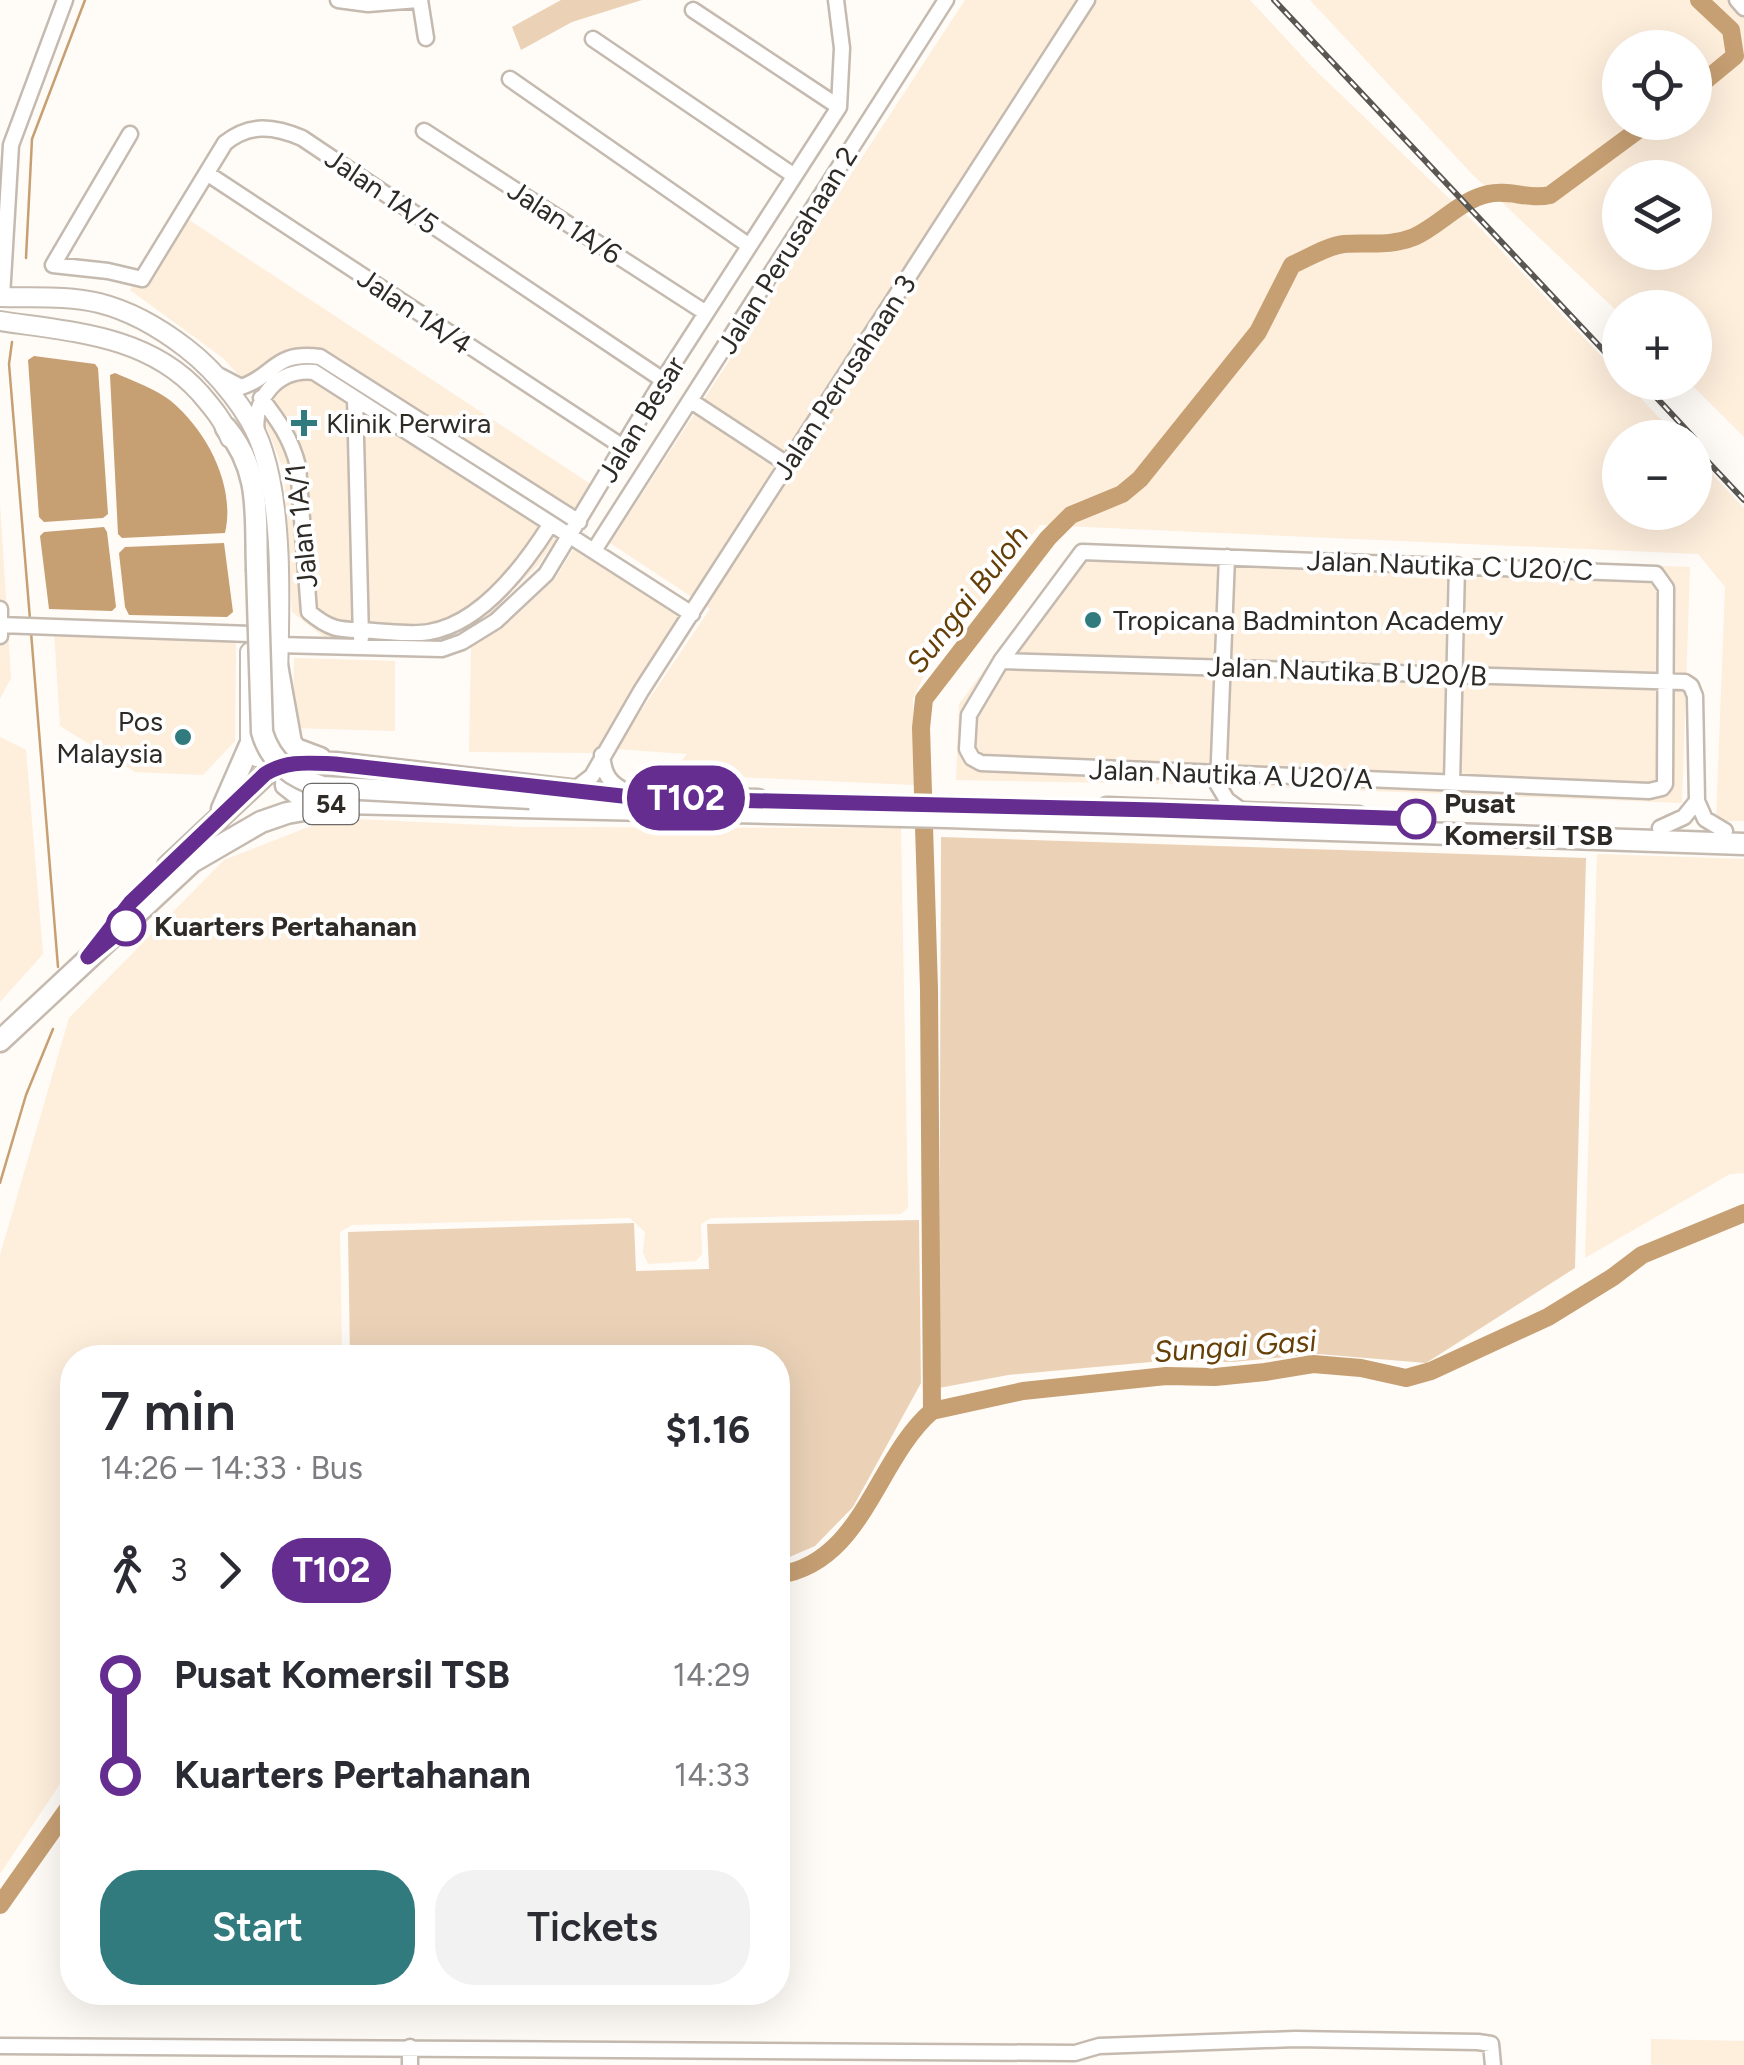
<!DOCTYPE html>
<meta charset="utf-8">
<style>
body{margin:0;font-family:Figtree,sans-serif;background:#f2f2f3;color:#2b2b33;height:100vh;display:flex;flex-direction:column;font-size:38px;white-space:nowrap}
*{box-sizing:border-box;margin:0}
p{font-size:32px;color:#7c7c81}
.icon{flex:none;width:55px;height:55px;fill:none;stroke:currentColor;stroke-width:2;stroke-linecap:round;stroke-linejoin:round}
.map{position:relative;flex:1;overflow:hidden}
.details{position:absolute;left:60px;top:1345px;width:730px;height:660px;display:flex;flex-direction:column;background:#fff;border-radius:40px;box-shadow:0 10px 40px #0002}
.details>*{flex:none}
.badge{padding:0 20px;border-radius:32px;font-size:35px;line-height:65px}
.tools{position:absolute;left:1602px;top:30px;display:grid;gap:20px}
.tools a{display:grid;place-items:center;width:110px;height:110px;border-radius:50%;background:#fff;box-shadow:0 10px 40px #0002;font-size:50px}
.map>.badge{position:absolute;translate:-50% -50%;box-shadow:0 0 0 5px #fff}
.legs{display:flex;align-items:center;gap:15px;height:110px;padding:0 40px;font-size:32px}
.legs p{margin-inline-start:auto}
.overview{display:flex;align-items:center;justify-content:space-between;height:170px;padding:0 40px}
h1{font-size:55px;font-weight:600;line-height:75px}
.primary-button{display:flex;gap:20px;margin-top:auto;padding:20px 40px}
.primary-button a{flex:1;height:115px;border-radius:40px;background:#317b7e;color:#fff;font-size:40px;font-weight:600;line-height:115px;text-align:center}
.primary-button a+a{background:#f2f2f3;color:#2b2b33}
ul{padding:0 40px;list-style:none}
li{display:flex;align-items:center;gap:35px;height:100px;font-size:38px}
li i{display:grid;place-items:center;width:15px;height:100%;margin:0 12px;background:currentColor}
li i::after{content:'';width:25px;height:25px;margin:-12px;border:8px solid;border-radius:50%;background:#fff}
li p{margin-inline-start:auto}
li:first-child i{background:linear-gradient(#0000 50%,currentColor 0)}
li:last-child i{background:linear-gradient(currentColor 50%,#0000 0)}
.map>svg:first-child{display:block}
.built{fill:#feeedc;fill-rule:evenodd}
.green{fill:#ebd2b7}
.water{fill:#c69f73}
.lines{fill:none;stroke-linecap:round;stroke-linejoin:round}
.stream{stroke:#c69f73;stroke-width:2.5}
.river{stroke:#c69f73;stroke-width:18}
.minor-casing{stroke:#c5baaf;stroke-width:19}
.major-casing{stroke:#c5baaf;stroke-width:22}
.highway-casing{stroke:#c5baaf;stroke-width:25}
.minor{stroke:#fff;stroke-width:14}
.major{stroke:#fff;stroke-width:18}
.highway{stroke:#fff;stroke-width:20}
.rail-casing{stroke:#5a5652;stroke-width:6}
.rail{stroke:#fff;stroke-width:2.5;stroke-dasharray:8;stroke-linecap:butt}
.highway-bridge-casing{stroke:#c5baaf;stroke-width:25;stroke-linecap:butt}
.highway-bridge{stroke:#fff;stroke-width:20}
.line-1-casing{stroke:#fff;stroke-width:22}
.line-1{stroke:#662d91;stroke-width:15}
.poi-dot{fill:#317b7e;stroke:#fff;stroke-width:4}
.stop-1-dot{fill:#fff;stroke:#662d91;stroke-width:5}
.labels{text-anchor:middle;dominant-baseline:central;stroke-width:8;stroke-linejoin:round;paint-order:stroke}
.shield{fill:#fff;stroke:#6d6a67;stroke-width:2.5}
.shield-label{font-size:25px;font-weight:bold;fill:#2e2a26}
.street-label{font-size:28px;fill:#2e2a26;stroke:#fff}
.poi-label{font-size:28px;fill:#2e2a26;stroke:#fff;text-anchor:start}
.stop-label{font-size:28px;font-weight:bold;fill:#2e2a26;stroke:#fff;text-anchor:start}
.water-label{font-size:30px;font-style:italic;fill:#653f06;stroke:#fff}
</style>
<div class="map">
<svg width="1744" height="2065" viewBox="0 0 1744 2065">
<rect width="100%" height="100%" fill="#fffbf6"/>
<!-- built -->
<path class="built" d="M 965,0 L 1250,0 L 1313,68 L 1478,226 L 1620,376 L 1620,382 L 1626,383 L 1678,437 L 1620,438 L 1620,512 L 1695,512 L 1695,456 L 1744,508 L 1744,821 L 1716,821 L 1725,587 L 1698,554 L 1040,525 L 931,662 L 913,698 L 914,785 L 671,774 L 687,754 L 615,749 L 710,609 L 610,543 Z
M 1310,0 L 1744,0 L 1744,437 L 1690,383 L 1695,382 L 1695,308 L 1620,308 L 1620,314 L 1472,174 ZM 1620,48 L 1695,48 L 1695,122 L 1620,122 ZM 1620,178 L 1695,178 L 1695,252 L 1620,252 Z
M 177,212 L 592,485 L 539,564 L 491,613 L 434,639 L 324,637 L 292,612 L 284,471 L 252,390 L 223,358 L 130,290 Z
M 0,503 L 11,678 L 0,699 Z
M 576,545 L 687,615 L 595,753 L 469,752 L 471,647 L 503,628 L 555,579 Z
M 1077,545 L 1690,567 L 1682,803 L 1218,785 L 956,780 L 959,704 Z
M 54,630 L 236,637 L 235,741 L 203,775 L 135,772 L 60,726 Z
M 294,658 L 395,661 L 395,731 L 293,728 Z
M 0,737 L 26,750 L 43,954 L 0,1002 Z
M 332,818 L 524,827 L 901,828 L 908,1208 L 901,1214 L 711,1218 L 701,1224 L 702,1254 L 696,1261 L 648,1264 L 643,1252 L 645,1232 L 630,1218 L 352,1225 L 340,1232 L 342,1357 L 72,1358 L 72,1766 L 0,1874 L 0,1255 L 69,1018 L 224,860 Z
M 1597,854 L 1744,859 L 1744,1173 L 1730,1174 L 1585,1258 Z
M 1651,2039 L 1744,2041 L 1744,2065 L 1651,2065 Z"/>
<!-- green -->
<path class="green" d="M 561,0 L 642,0 L 572,22 L 521,50 L 512,27 Z
M 941,837 L 1586,858 L 1575,1268 L 1426,1363 L 1318,1354 L 1233,1362 L 1151,1362 L 1008,1375 L 939,1388 Z
M 919,1220 L 921,1383 L 853,1507 L 815,1546 L 778,1562 L 778,1358 L 350,1357 L 348,1232 L 634,1223 L 636,1271 L 709,1269 L 707,1224 Z"/>
<!-- water -->
<path class="water" d="M 34,356 L 95,364 L 98,368 L 108,514 L 103,518 L 44,522 L 39,517 L 28,360 Z
M 115,373 C 133,381 156,389 171,401 C 207,431 236,486 225,533 L 122,538 L 118,534 L 110,375 Z
M 104,527 L 107,532 L 116,607 L 112,611 L 49,609 L 40,536 L 44,532 Z
M 224,543 L 233,612 L 227,617 L 129,615 L 125,607 L 119,553 L 125,547 Z"/>
<g class="lines">
<!-- stream -->
<path class="stream" d="M 26,258 L 32,139 L 85,0
M 12,342 L 9,364 L 30,619
M 31,632 L 58,967
M 0,1183 L 26,1095 L 53,1029"/>
<!-- river -->
<path class="river" d="M 1695,89 L 1735,56 L 1731,30 L 1699,0
M 932,1411 L 1023,1391 L 1166,1376 L 1215,1377 L 1265,1372 L 1313,1364 L 1361,1368 L 1406,1378 L 1431,1371 L 1548,1317 L 1613,1277 L 1642,1255 L 1744,1213
M 778,1575 C 863,1563 876,1459 932,1411 L 929,989 L 921,728 L 924,699 L 1048,538 L 1071,515 L 1122,494 L 1140,479 L 1258,332 L 1292,265 C 1308,258 1327,246 1344,244 C 1369,242 1389,247 1414,237 C 1439,226 1460,200 1488,194 C 1509,189 1528,200 1550,195 L 1649,122
M 0,1905 L 72,1803"/>
<defs>
<path id="minor" d="M 338,0 L 368,4 L 418,0
M 420,0 L 426,38
M 1737,0 L 1744,8
M 693,10 L 839,107
M 593,39 L 793,175
M 510,79 L 748,245
M 424,131 L 706,313
M 130,134 L 53,265 L 108,271 L 142,279 L 225,143 C 250,123 274,126 302,138 L 663,380
M 208,174 L 623,447
M 2,297 L 11,145 L 65,0
M 220,376 L 241,387 C 275,376 273,351 320,357 L 579,522
M 261,398 C 278,420 291,438 298,466 L 309,612 C 334,633 342,629 374,631 C 392,632 411,635 429,632 C 480,624 524,566 550,525
M 355,398 L 361,638
M 691,401 L 787,464
M 257,433 C 252,399 278,368 314,372 L 692,614
M 595,549 L 946,0
M 1082,552 L 1656,574 L 1666,588 L 1665,784 L 1662,788 L 1649,791 L 981,763 L 972,758 L 967,749 L 969,715 L 1001,661 Z
M 1227,557 L 1218,785 L 1227,800 L 1242,811
M 0,609 L 0,636
M 0,625 L 250,634
M 277,645 L 442,649 L 462,642 L 496,621 L 546,574 L 663,380 L 839,107 L 842,48 L 836,0
M 1001,661 L 1685,682 L 1691,686 L 1695,696 L 1697,801 L 1705,819 L 1725,831
M 602,755 C 604,775 609,783 627,792
M 1452,783 L 1457,565
M 574,790 L 592,776 L 641,691 L 1087,0
M 1660,828 L 1684,817 L 1697,801
M 0,2046 L 1075,2053 L 1099,2046 L 1295,2039 L 1478,2042 L 1491,2044 L 1493,2065
M 410,2065 L 410,2047"/>
<path id="major" d="M 0,297 C 33,298 67,295 99,303 C 131,311 160,328 186,348 C 216,371 252,414 263,451 C 288,528 277,649 277,732 L 267,756 L 257,757 L 253,754 L 250,745 L 250,652
M 0,321 C 72,332 148,335 200,393 C 212,407 224,421 230,438"/>
<path id="highway" d="M 226,428 C 262,472 255,515 257,569
M 277,665 L 291,743 L 296,749 L 320,758
M 297,762 L 287,772 L 286,785 L 300,796 L 326,801
M 275,768 L 277,732
M 1107,808 L 1358,817
M 222,809 L 250,745
M 168,866 L 265,775 C 287,760 309,763 335,763 L 640,798 L 758,800
M 0,1041 L 192,862 L 261,822 L 287,813 L 343,803 L 947,817 L 1744,844"/>
</defs>
<!-- minor casing -->
<use href="#minor" class="minor-casing"/>
<!-- major casing -->
<use href="#major" class="major-casing"/>
<!-- highway casing -->
<use href="#highway" class="highway-casing"/>
<!-- minor -->
<use href="#minor" class="minor"/>
<!-- major -->
<use href="#major" class="major"/>
<!-- highway -->
<use href="#highway" class="highway"/>
<defs>
<path id="rail" d="M 1274,0 L 1620,368
M 1642,382 L 1694,438
M 1695,448 L 1744,500"/>
</defs>
<!-- rail casing -->
<use href="#rail" class="rail-casing"/>
<!-- rail -->
<use href="#rail" class="rail"/>
<defs>
<path id="highway-bridge" d="M 257,569 L 262,732 C 271,763 293,778 323,787 L 530,798"/>
</defs>
<!-- highway-bridge casing -->
<use href="#highway-bridge" class="highway-bridge-casing"/>
<!-- highway-bridge -->
<use href="#highway-bridge" class="highway-bridge"/>
</g>
<g class="lines">
<defs>
<path id="line-1" d="M 126,926 L 88,957 L 130,903 L 265,774 C 287,760 309,763 335,764 L 640,798 L 1156,810 L 1416,819"/>
</defs>
<!-- line-1 casing -->
<use href="#line-1" class="line-1-casing"/>
<!-- line-1 -->
<use href="#line-1" class="line-1"/>
</g>
<!-- markers -->
<g class="poi-dot">
<path d="M299 408h10v10h10v10h-10v10h-10v-10h-10v-10h10z"/>
<circle cx="1093" cy="620" r="10"/>
<circle cx="183" cy="737" r="10"/>
</g>
<g class="stop-1-dot">
<circle cx="1416" cy="819" r="18"/>
<circle cx="126" cy="926" r="18"/>
</g>
<g class="labels">
<!-- shield labels -->
<rect class="shield" x="303.5" y="784" width="55" height="40" rx="8"/>
<g class="shield-label">
<text x="331" y="804">54</text>
</g>
<!-- street labels -->
<g class="street-label">
<text transform="translate(382 191) rotate(34)">Jalan 1A/5</text>
<text transform="translate(565 222) rotate(33)">Jalan 1A/6</text>
<text transform="translate(787 250) rotate(-58)">Jalan Perusahaan 2</text>
<text transform="translate(415 311) rotate(34)">Jalan 1A/4</text>
<text transform="translate(844 377) rotate(-57)">Jalan Perusahaan 3</text>
<text transform="translate(641 419) rotate(-59)">Jalan Besar</text>
<text transform="translate(301 526) rotate(-96)">Jalan 1A/1</text>
<text transform="translate(1450 565) rotate(2)">Jalan Nautika C U20/C</text>
<text transform="translate(1347 671) rotate(2)">Jalan Nautika B U20/B</text>
<text transform="translate(1231 774) rotate(2)">Jalan Nautika A U20/A</text>
</g>
<!-- poi labels -->
<g class="poi-label">
<text x="326" y="423">Klinik Perwira</text>
<text x="1113" y="620">Tropicana Badminton Academy</text>
<text x="163" y="721" text-anchor="end">Pos<tspan x="163" dy="32">Malaysia</tspan></text>
</g>
<!-- stop labels -->
<g class="stop-label">
<text x="1444" y="803">Pusat<tspan x="1444" dy="32">Komersil TSB</tspan></text>
<text x="154" y="926">Kuarters Pertahanan</text>
</g>
<!-- water labels -->
<g class="water-label">
<text transform="translate(967 599) rotate(-52)">Sungai Buloh</text>
<text transform="translate(1235 1346) rotate(-4)">Sungai Gasi</text>
</g>
</g>
</svg>
<div class="tools">
<a><svg class="icon" aria-label="locate" viewBox="0 0 24 24"><circle cx="12" cy="12" r="6"/><path d="M12 2v4M12 18v4M2 12h4M18 12h4"/></svg></a>
<a><svg class="icon" aria-label="layers" viewBox="0 0 24 24"><path d="M12 4l9 5-9 5-9-5zM3 14l9 5 9-5"/></svg></a>
<a>+</a>
<a>−</a>
</div>
<b class="badge" style="left:686px;top:798px;background:#662d91;color:#fff">T102</b>
<section class="details">
<div class="overview"><div><h1>7 min</h1><p>14:26 – 14:33 · Bus</p></div><b>$1.16</b></div>
<div class="legs"><svg class="icon" aria-label="walk" viewBox="0 0 24 24"><circle cx="13" cy="4" r="2"/><path d="M13 8l-2 6 4 7M11 14l-3 7M7 12l3-4h3l4 4"/></svg>3<svg class="icon" aria-label="forward" viewBox="0 0 24 24"><path d="M9 5l7 7-7 7"/></svg><b class="badge" style="background:#662d91;color:#fff">T102</b></div>
<ul>
<li><i style="color:#662d91"></i><b>Pusat Komersil TSB</b><p>14:29</p></li>
<li><i style="color:#662d91"></i><b>Kuarters Pertahanan</b><p>14:33</p></li>
</ul>
<div class="primary-button"><a>Start</a><a>Tickets</a></div>
</section>
</div>
